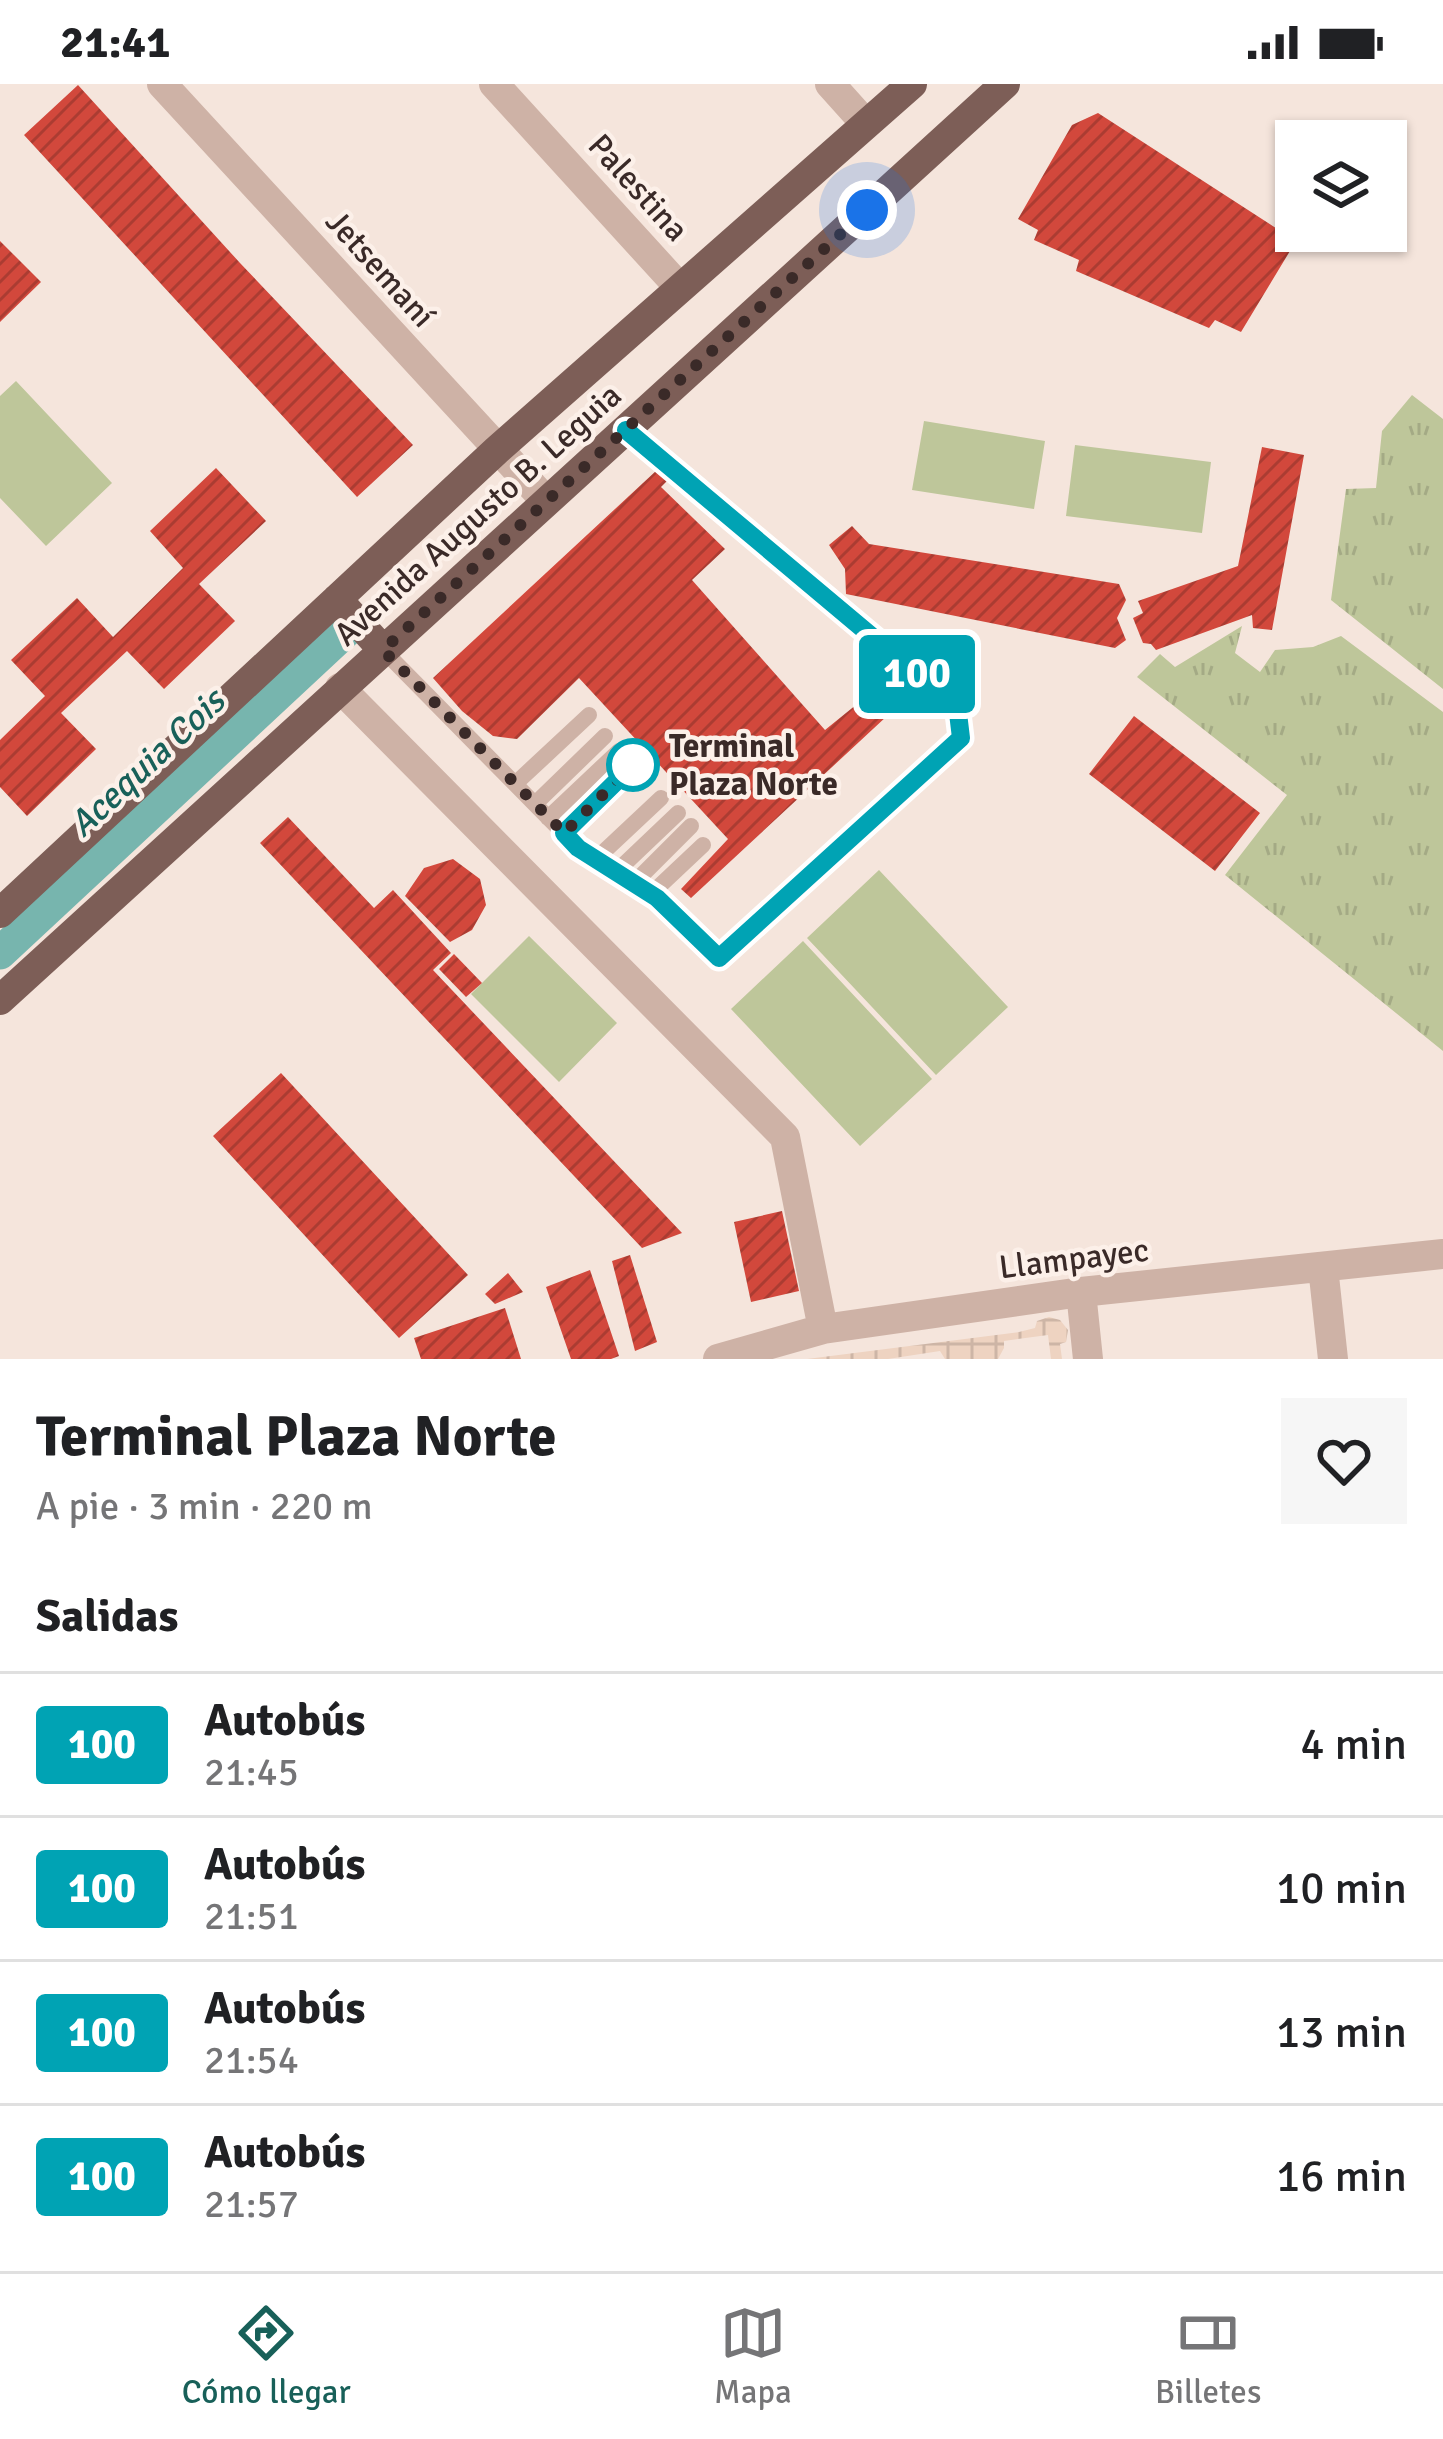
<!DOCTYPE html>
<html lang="es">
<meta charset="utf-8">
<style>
body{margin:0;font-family:Signika,sans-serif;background:#f6f6f6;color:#202124;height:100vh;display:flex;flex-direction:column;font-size:45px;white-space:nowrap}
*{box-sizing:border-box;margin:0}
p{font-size:39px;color:#757577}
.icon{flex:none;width:66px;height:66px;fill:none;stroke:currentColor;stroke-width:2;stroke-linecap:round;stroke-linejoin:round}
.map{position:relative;height:1275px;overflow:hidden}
.details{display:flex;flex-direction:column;background:#fff;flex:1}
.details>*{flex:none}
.badge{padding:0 24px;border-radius:9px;font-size:42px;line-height:78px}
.fabs{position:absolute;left:1275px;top:36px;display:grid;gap:24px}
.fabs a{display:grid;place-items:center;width:132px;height:132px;border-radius:0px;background:#fff;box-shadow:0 3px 9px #0004;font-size:60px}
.you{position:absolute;width:60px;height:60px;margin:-30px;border:9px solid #fff;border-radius:50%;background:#1a73e8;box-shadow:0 0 0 18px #1a73e833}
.map>.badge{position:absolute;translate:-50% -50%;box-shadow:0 0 0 6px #fff}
h2{padding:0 36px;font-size:45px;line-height:108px}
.round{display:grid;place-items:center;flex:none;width:126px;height:126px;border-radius:0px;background:#f6f6f6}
.headline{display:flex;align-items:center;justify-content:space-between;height:204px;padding:0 36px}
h1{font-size:57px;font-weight:700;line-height:90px}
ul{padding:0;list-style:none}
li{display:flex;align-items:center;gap:36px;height:144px;padding:0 36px;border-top:3px solid #e0e0e0}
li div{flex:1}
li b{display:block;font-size:45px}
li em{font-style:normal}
li .badge{min-width:132px;font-weight:700;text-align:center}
.status{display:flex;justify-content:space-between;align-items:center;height:84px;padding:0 60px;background:#fff;direction:ltr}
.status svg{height:33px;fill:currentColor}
.tab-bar{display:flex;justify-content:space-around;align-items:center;height:168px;border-top:3px solid #e0e0e0;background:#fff;font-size:33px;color:#757577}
.tab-bar a{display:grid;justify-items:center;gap:6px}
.tab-bar .on{color:#186059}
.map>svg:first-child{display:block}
.grass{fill:url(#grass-tufts)}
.park{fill:#bec69a}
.plaza{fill:url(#plaza-grid)}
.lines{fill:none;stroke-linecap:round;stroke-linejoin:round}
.canal{stroke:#77b5ae;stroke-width:33}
.building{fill:url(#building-hatch)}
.lane{stroke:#ceb2a6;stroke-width:16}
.street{stroke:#ceb2a6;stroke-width:30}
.primary{stroke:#7d5e57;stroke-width:30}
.line-casing{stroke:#fff;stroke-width:27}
.line{stroke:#00a3b4;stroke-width:18}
.walk{stroke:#3a2a28;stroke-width:12;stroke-dasharray:0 21.6}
.stop-dot{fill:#fff;stroke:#00a3b4;stroke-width:6}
.labels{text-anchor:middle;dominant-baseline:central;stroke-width:9;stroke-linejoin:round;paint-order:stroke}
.street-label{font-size:33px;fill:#3a2a28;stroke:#fcf0e9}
.stop-label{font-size:33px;font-weight:bold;fill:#3a2a28;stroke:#fcf0e9;text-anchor:start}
.water-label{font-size:36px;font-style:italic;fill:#186059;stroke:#fcf0e9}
</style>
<div class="status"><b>21:41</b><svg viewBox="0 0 49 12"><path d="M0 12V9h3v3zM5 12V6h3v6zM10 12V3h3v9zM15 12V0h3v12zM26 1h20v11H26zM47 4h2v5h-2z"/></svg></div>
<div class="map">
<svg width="1443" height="1275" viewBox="0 0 1443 1275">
<defs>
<pattern id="grass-tufts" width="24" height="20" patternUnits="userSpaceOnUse" patternTransform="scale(3)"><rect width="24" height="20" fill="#bec69a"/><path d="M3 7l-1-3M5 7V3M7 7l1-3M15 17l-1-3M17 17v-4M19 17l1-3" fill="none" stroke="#a4aa85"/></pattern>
<pattern id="plaza-grid" width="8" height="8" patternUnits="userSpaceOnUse" patternTransform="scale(3)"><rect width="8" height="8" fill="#eed3c1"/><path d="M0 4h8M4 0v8" fill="none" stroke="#cdb5a6"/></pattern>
<pattern id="building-hatch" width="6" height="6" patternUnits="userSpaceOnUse" patternTransform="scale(3)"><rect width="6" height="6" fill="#d2483c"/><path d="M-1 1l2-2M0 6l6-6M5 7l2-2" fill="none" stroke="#ab3c32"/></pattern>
</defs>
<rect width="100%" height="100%" fill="#f5e5dc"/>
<!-- grass -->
<path class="grass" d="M 1412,311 L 1443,335 L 1443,605 L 1331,516 L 1346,405 L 1376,404 L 1382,347 Z
M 1242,542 L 1235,569 L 1260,588 L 1275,566 L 1313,563 L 1341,552 L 1443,628 L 1443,967 L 1225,791 L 1287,711 L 1137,593 L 1160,570 L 1175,583 Z"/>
<!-- park -->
<path class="park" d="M 16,297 L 112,399 L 46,462 L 0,414 L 0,312 Z
M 924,337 L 1045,357 L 1034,425 L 912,406 Z
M 1075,361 L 1211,378 L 1202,449 L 1066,432 Z
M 879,786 L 1008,923 L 936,991 L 807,854 Z
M 529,852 L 617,939 L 559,998 L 471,910 Z
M 803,857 L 932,995 L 860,1062 L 731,925 Z"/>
<!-- plaza -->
<path class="plaza" d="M 1049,1233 L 1060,1236 L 1068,1246 L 1066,1258 L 1060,1260 L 1062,1275 L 1051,1275 L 1048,1251 L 1004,1257 L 1004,1264 L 998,1275 L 945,1275 L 940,1267 L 888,1275 L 807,1275 L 1019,1248 L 1035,1244 L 1037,1237 Z"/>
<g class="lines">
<!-- canal -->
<path class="canal" d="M 0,869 L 348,545"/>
</g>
<!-- building -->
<path class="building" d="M 78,1 L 240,179 L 413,361 L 357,413 L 24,51 Z
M 1098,29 L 1296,157 L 1241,248 L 1215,236 L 1209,244 L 1076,187 L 1079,176 L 1034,156 L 1038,146 L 1018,135 L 1072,41 Z
M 0,157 L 41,198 L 0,238 Z
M 1262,363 L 1304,371 L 1272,546 L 1253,544 L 1252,531 L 1156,566 L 1151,560 L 1143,559 L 1133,534 L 1143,529 L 1138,517 L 1238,482 Z
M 671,373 L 683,381 L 661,403 L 725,465 L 692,496 L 825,646 L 883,599 L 901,619 L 691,814 L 681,805 L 728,755 L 579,594 L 517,655 L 493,652 L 462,627 L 433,594 Z
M 216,384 L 266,437 L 199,500 L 235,537 L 164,605 L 127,567 L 61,629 L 96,665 L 27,732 L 0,703 L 0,656 L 45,612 L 11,576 L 77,514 L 113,553 L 183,484 L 150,447 Z
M 852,442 L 869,460 L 1119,500 L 1126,516 L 1117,534 L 1126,556 L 1115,564 L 846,510 L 845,485 L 829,461 Z
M 1134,632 L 1260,729 L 1215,787 L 1089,690 Z
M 288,733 L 374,824 L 393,806 L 451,869 L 433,886 L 682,1149 L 642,1164 L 260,759 Z
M 453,775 L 480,795 L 486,821 L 472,846 L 450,858 L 405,812 L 424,784 Z
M 454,870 L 482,899 L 466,913 L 439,885 Z
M 281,989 L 468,1191 L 399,1254 L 213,1052 Z
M 782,1127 L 799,1207 L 751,1218 L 734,1138 Z
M 630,1171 L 657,1258 L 635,1267 L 612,1177 Z
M 590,1186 L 619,1272 L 611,1275 L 571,1275 L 546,1203 Z
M 508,1189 L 523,1208 L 495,1220 L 485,1210 Z
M 505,1224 L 521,1275 L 421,1275 L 414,1254 Z"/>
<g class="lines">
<!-- lane -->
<path class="lane" d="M 383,566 L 578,764 L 657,814 L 719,874 L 961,654 L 959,629 L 925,597 L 626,346
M 515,700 L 589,631
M 535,720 L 605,652
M 548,734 L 619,667
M 564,749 L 633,681
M 596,775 L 661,714
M 616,788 L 678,729
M 634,799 L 691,742
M 651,810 L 703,761"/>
<!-- street -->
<path class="street" d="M 162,0 L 546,417
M 494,0 L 680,204
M 830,0 L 865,39
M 340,604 L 785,1053 L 823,1245
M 1323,1183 L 1333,1275
M 1081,1208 L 1088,1275
M 718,1275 L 823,1245 L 1081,1208 L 1443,1170"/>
<!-- primary -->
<path class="primary" d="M 337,515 L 383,566
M 0,829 L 497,366 L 912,0
M 0,916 L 1005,0"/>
</g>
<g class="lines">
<defs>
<path id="line" d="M 626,346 L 925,597 L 958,629 L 961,654 L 719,874 L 657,814 L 578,764 L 564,749 L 633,681"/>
</defs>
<!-- line casing -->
<use href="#line" class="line-casing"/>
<!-- line -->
<use href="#line" class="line"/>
<!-- walk -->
<path class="walk" d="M 633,681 L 564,749 L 383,566 L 867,126"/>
</g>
<!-- markers -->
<circle class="stop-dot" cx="633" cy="681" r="24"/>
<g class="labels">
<!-- street labels -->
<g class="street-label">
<text transform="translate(638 104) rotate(48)">Palestina</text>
<text transform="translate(380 185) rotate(48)">Jetsemaní</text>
<text transform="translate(478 431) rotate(-42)">Avenida Augusto B. Leguia</text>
<text transform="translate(1074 1175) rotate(-7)">Llampayec</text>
</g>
<!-- stop labels -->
<g class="stop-label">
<text x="669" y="662">Terminal<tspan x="669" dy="38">Plaza Norte</tspan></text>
</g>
<!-- water labels -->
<g class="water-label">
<text transform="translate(147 679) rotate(-43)">Acequia Cois</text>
</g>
</g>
</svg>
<div class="fabs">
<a><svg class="icon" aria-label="layers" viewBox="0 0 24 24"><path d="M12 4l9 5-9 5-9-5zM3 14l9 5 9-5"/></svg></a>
</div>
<div class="you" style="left:867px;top:126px"></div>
<b class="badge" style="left:917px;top:590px;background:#00a3b4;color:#fff">100</b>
</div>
<section class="details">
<div class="headline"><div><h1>Terminal Plaza Norte</h1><p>A pie · 3 min · 220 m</p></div><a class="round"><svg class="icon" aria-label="heart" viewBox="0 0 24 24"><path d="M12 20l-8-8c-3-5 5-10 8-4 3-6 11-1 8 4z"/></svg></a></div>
<h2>Salidas</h2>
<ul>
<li><span class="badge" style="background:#00a3b4;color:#fff">100</span><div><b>Autobús</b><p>21:45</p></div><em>4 min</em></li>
<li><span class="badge" style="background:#00a3b4;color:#fff">100</span><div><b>Autobús</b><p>21:51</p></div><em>10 min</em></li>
<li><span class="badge" style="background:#00a3b4;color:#fff">100</span><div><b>Autobús</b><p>21:54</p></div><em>13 min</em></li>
<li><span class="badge" style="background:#00a3b4;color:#fff">100</span><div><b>Autobús</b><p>21:57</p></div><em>16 min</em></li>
</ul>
</section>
<nav class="tab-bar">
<a class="on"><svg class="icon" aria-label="directions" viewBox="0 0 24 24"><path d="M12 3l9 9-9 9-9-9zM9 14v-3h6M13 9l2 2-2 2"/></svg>Cómo llegar</a>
<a><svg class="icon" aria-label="map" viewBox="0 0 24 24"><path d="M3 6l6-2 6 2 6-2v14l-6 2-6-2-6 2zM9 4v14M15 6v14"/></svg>Mapa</a>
<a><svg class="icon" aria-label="tickets" viewBox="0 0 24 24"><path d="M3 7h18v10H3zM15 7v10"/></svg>Billetes</a>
</nav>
